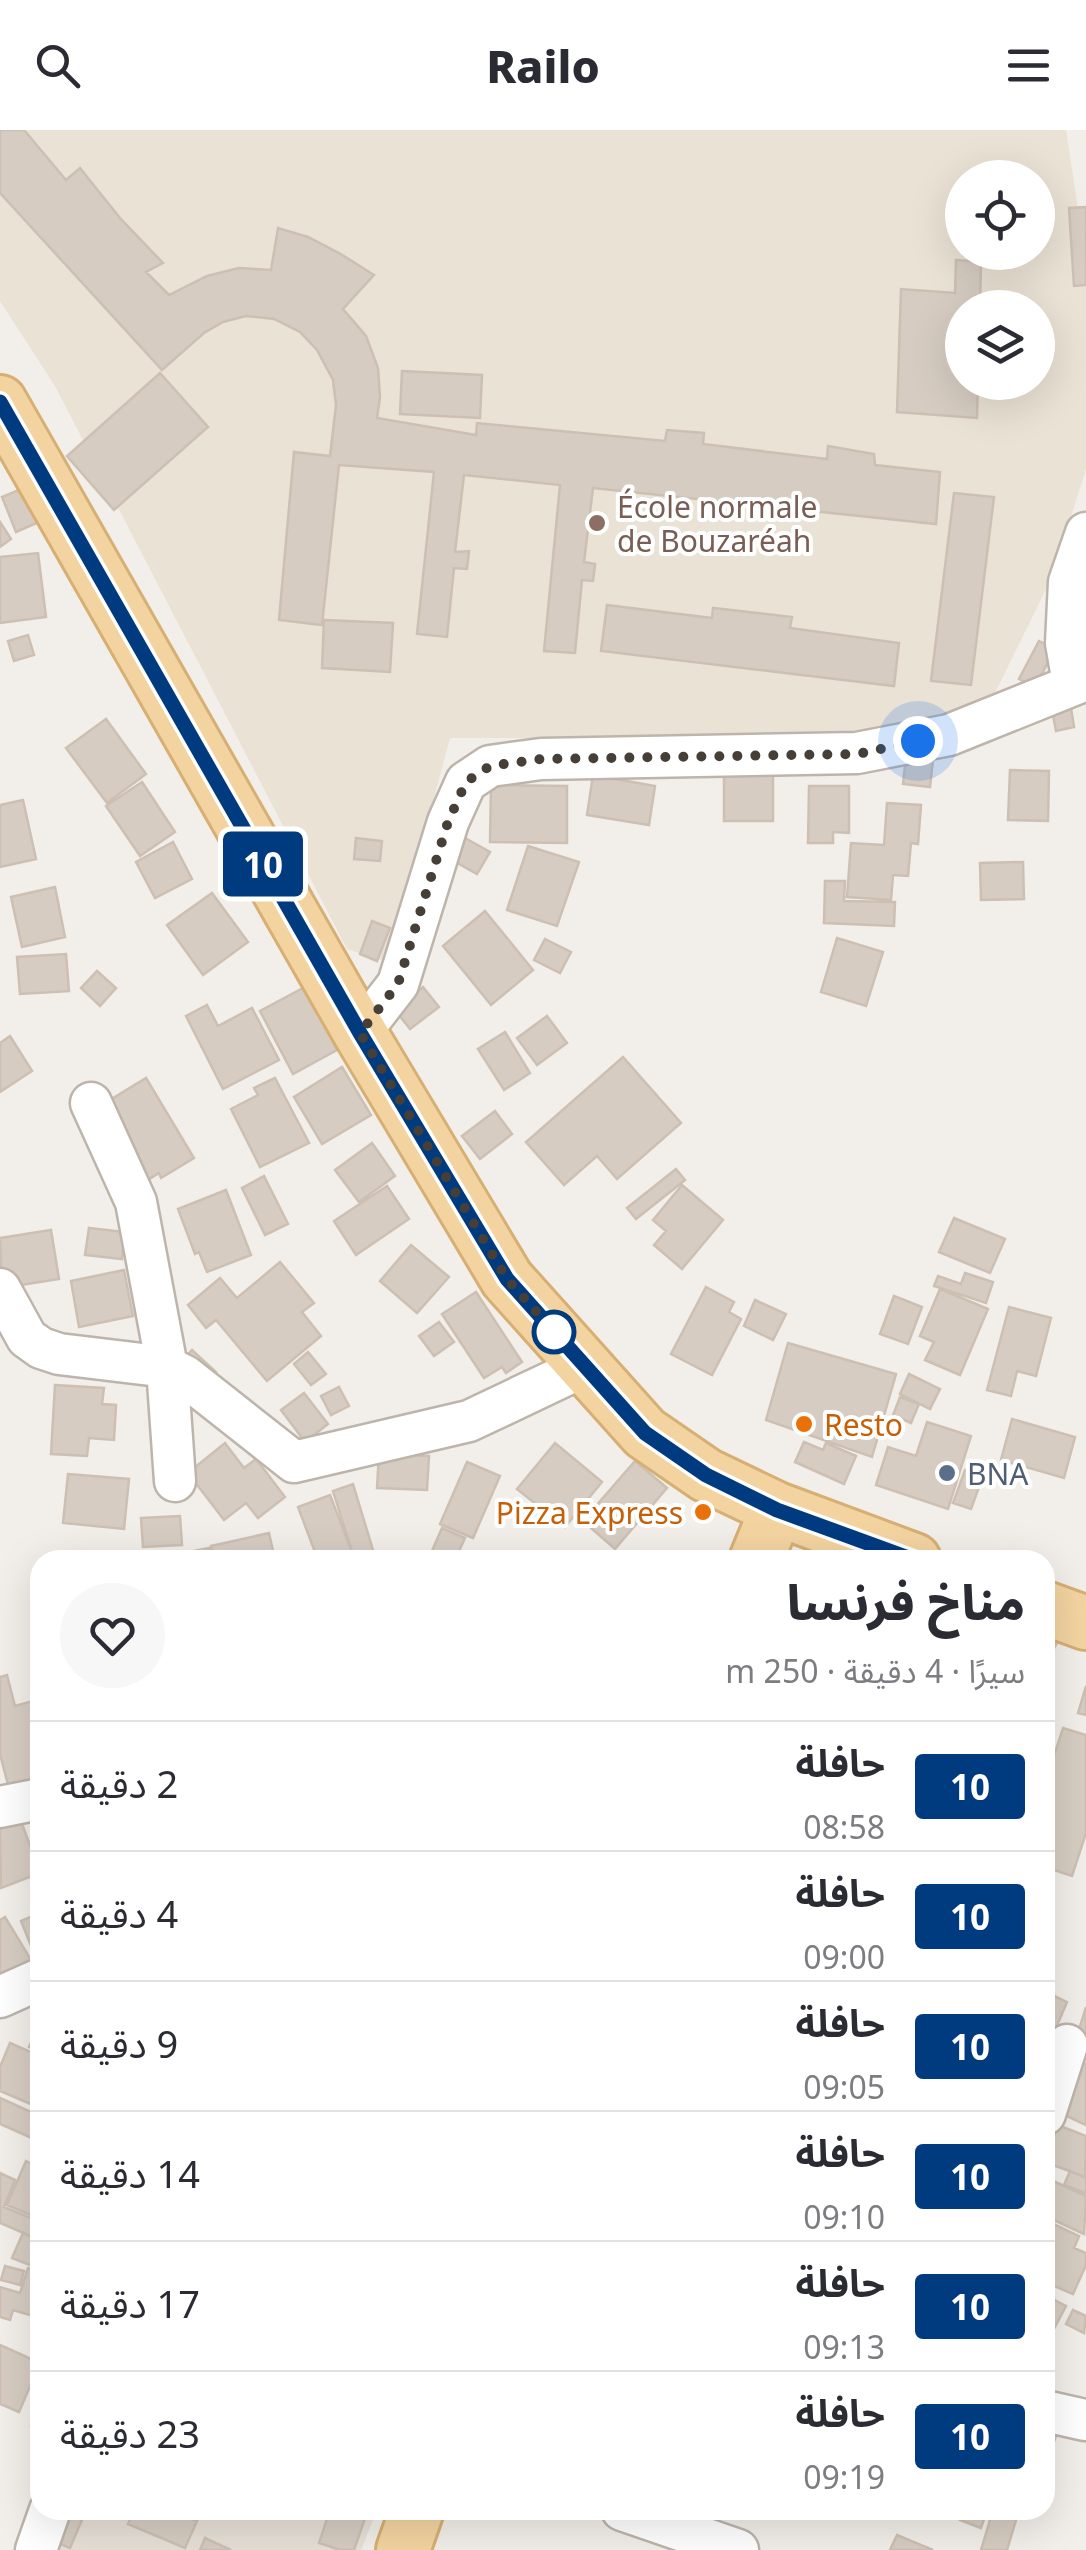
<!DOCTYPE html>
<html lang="ar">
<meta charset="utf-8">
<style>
body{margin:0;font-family:"Noto Sans","Noto Sans Arabic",sans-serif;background:#f7f7f7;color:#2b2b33;direction:rtl;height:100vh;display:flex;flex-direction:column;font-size:38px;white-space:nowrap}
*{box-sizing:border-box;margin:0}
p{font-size:32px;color:#7c7c81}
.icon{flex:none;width:55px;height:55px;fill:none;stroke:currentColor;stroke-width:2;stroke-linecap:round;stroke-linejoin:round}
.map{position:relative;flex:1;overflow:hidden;direction:ltr}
.details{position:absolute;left:30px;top:1420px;width:1025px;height:970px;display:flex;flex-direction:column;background:#fff;border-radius:30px;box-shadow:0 10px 40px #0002;direction:rtl}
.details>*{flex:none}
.badge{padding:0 20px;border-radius:8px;font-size:35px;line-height:65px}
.fabs{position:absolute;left:945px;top:30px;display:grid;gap:20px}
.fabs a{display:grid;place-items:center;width:110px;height:110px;border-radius:50%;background:#fff;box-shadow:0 10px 40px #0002;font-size:50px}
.you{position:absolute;width:50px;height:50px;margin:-25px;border:8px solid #fff;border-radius:50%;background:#1a73e8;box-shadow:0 0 0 15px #1a73e833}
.map>.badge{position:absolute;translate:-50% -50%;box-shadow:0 0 0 5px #fff}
.round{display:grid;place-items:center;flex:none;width:105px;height:105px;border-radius:52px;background:#f7f7f7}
.headline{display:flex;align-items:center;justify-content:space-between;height:170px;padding:0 30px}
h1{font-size:48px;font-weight:800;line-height:75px}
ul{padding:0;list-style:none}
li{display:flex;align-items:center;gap:30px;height:130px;padding:0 30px;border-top:2px solid #e1e1e2}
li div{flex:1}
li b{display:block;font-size:38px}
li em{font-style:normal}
li .badge{min-width:110px;font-weight:700;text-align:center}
header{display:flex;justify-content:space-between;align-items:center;height:130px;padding:0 30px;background:#fff;font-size:45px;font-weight:800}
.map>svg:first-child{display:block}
.residential{fill:#e6e0d7}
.education{fill:#eae2d4;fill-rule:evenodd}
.building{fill:#d6ccc2;stroke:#cdc0b3;stroke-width:2.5}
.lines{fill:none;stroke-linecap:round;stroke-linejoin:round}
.minor-casing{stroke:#bdb5ac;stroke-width:45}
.major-casing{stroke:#d7af72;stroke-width:58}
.minor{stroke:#fff;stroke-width:40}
.major{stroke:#f3d4a1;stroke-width:52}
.line-casing{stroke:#fff;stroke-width:22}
.line{stroke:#003b80;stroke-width:15}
.walk{stroke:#453f38;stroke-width:10;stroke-dasharray:0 18}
.education-dot{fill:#8d6e63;stroke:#fff;stroke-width:4}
.stop-dot{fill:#fff;stroke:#003b80;stroke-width:5}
.food-dot{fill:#e8710a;stroke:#fff;stroke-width:4}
.service-dot{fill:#5c6f8a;stroke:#fff;stroke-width:4}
.labels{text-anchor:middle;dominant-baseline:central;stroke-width:8;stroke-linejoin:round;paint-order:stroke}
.education-label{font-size:30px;fill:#785e54;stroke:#fff;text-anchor:start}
.food-label{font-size:30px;fill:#c56008;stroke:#fff;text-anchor:start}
.service-label{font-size:30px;fill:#4e5e75;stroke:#fff;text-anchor:start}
</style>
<header><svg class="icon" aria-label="menu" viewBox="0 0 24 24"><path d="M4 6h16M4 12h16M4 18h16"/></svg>Railo<svg class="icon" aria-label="search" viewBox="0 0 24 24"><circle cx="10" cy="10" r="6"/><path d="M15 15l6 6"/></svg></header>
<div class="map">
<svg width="1086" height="2420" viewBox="0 0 1086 2420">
<rect width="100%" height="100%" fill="#f2eee9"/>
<!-- residential -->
<path class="residential" d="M 62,2380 L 377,2380 L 361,2420 L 48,2420 Z"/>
<!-- education -->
<path class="education" d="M 0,0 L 1066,0 L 1078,79 L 1086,102 L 1086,339 L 1052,447 L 995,563 L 959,584 L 873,608 L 450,608 L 390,833 L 347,819 L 55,256 L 0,171 ZM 962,48 L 1038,48 L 1038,122 L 962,122 ZM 962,178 L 1038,178 L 1038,252 L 962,252 Z"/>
<!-- building -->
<path class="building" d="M 0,0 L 24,0 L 66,50 L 80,38 L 120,88 L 163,133 L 146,142 L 169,165 L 207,146 L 239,138 L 271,140 L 278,98 L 308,107 L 339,123 L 374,145 L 343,179 L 366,206 L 378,238 L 380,267 L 377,288 L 476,305 L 477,293 L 665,311 L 667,300 L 704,303 L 703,314 L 827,329 L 828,316 L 874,324 L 875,335 L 940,342 L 936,394 L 593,358 L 584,432 L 595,434 L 593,451 L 582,450 L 575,523 L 544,521 L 560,355 L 464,345 L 455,422 L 469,421 L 467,439 L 454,438 L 447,507 L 417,504 L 434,342 L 339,335 L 322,495 L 279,490 L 294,322 L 330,326 L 336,275 L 333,250 L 317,220 L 300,202 L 274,189 L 246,186 L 223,192 L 204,203 L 162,240 L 0,63 Z
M 1086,77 L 1086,155 L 1074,156 L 1069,78 Z
M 956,130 L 981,132 L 980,178 L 962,178 L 962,252 L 978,252 L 977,288 L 897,282 L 901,159 L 955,163 Z
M 402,241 L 482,245 L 480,288 L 400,284 Z
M 160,243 L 208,297 L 114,380 L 67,326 Z
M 26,357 L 41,391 L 16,402 L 2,367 Z
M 954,363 L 994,367 L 971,555 L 931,551 Z
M 0,392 L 11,409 L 0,417 Z
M 38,423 L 46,487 L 0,493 L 0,427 Z
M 607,475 L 712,488 L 713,478 L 792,487 L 790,498 L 899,513 L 894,556 L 601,521 Z
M 324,490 L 393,493 L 390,542 L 322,538 Z
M 28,505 L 34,525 L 14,531 L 8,511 Z
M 1039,511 L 1055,519 L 1035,557 L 1019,549 Z
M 1070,571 L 1074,597 L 1056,601 L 1051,574 Z
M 106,589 L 146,644 L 107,673 L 66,618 Z
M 906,626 L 933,630 L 930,657 L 903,654 Z
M 1010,640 L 1049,641 L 1048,691 L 1008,690 Z
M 724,643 L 773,643 L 773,691 L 724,691 Z
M 593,645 L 655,656 L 649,695 L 587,685 Z
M 142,652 L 175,702 L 140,726 L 106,676 Z
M 491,655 L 567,656 L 567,713 L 490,712 Z
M 809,656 L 849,656 L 849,703 L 833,702 L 833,713 L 808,713 Z
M 23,670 L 36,729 L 0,737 L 0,675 Z
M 887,673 L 921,675 L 918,714 L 911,713 L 908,746 L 893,745 L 891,770 L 847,767 L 851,713 L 884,715 Z
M 356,708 L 382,711 L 380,731 L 354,729 Z
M 465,708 L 490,722 L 477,744 L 452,730 Z
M 173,712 L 192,749 L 155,768 L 136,732 Z
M 528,716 L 579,732 L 557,796 L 507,780 Z
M 1023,732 L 1024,769 L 981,770 L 980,733 Z
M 825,751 L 845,751 L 844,771 L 895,772 L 894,796 L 824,793 Z
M 55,757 L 65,807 L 22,817 L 11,767 Z
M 212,763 L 248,812 L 203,845 L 167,795 Z
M 485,781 L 533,840 L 491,875 L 443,816 Z
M 372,791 L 390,798 L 377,831 L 360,824 Z
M 837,808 L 883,822 L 866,876 L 821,862 Z
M 545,809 L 571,822 L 560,843 L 534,830 Z
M 66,824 L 69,861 L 20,864 L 17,827 Z
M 97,841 L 116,858 L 100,876 L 81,858 Z
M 305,857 L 337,920 L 293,944 L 260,881 Z
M 423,857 L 439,877 L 410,899 L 395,880 Z
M 207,875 L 218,896 L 252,878 L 279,930 L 223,959 L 186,886 Z
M 547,886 L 567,913 L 537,935 L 517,908 Z
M 505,902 L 530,943 L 504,960 L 478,919 Z
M 10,906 L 32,941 L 0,962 L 0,913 Z
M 623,927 L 681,993 L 617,1049 L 597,1026 L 564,1055 L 526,1012 Z
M 342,937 L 371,985 L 322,1014 L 294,967 Z
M 146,948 L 194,1028 L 161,1048 L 159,1043 L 143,1053 L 97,978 Z
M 275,948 L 309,1013 L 260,1037 L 231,979 L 258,965 L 254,958 Z
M 495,981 L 512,1004 L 480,1029 L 462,1006 Z
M 372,1013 L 395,1046 L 359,1072 L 335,1040 Z
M 676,1039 L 685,1050 L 636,1089 L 627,1078 Z
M 264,1046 L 288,1094 L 265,1105 L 242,1058 Z
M 682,1055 L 723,1090 L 682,1139 L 654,1115 L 666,1101 L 653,1090 Z
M 387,1056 L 409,1089 L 356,1125 L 334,1091 Z
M 226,1060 L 251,1125 L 207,1142 L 199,1122 L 195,1124 L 178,1079 Z
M 954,1088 L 1005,1109 L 990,1143 L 939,1122 Z
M 89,1098 L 125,1102 L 122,1129 L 85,1125 Z
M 51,1100 L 59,1149 L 2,1158 L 0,1108 Z
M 411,1115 L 449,1147 L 417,1183 L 380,1151 Z
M 280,1132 L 314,1173 L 302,1182 L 321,1206 L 267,1251 L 216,1190 L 206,1198 L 188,1175 L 220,1148 L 237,1168 Z
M 124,1140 L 133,1186 L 79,1197 L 71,1151 Z
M 965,1143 L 993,1152 L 986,1173 L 934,1156 L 938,1146 L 961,1154 Z
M 706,1157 L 734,1172 L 729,1182 L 741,1189 L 712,1245 L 671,1224 Z
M 940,1159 L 988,1179 L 960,1245 L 925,1230 L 934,1212 L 920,1206 Z
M 476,1162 L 522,1232 L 506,1243 L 502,1237 L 484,1248 L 442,1184 Z
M 894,1166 L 922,1177 L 908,1214 L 880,1204 Z
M 755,1170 L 786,1184 L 773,1210 L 744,1196 Z
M 1009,1177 L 1051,1188 L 1036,1246 L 1017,1241 L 1011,1266 L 987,1260 Z
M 439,1192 L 454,1212 L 434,1226 L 419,1206 Z
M 788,1213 L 896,1244 L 872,1327 L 766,1290 Z
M 192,1220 L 216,1242 L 202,1258 L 178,1235 Z
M 308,1222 L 326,1244 L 311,1255 L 294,1234 Z
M 909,1244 L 940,1259 L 930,1279 L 900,1264 Z
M 55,1255 L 104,1258 L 102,1274 L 116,1275 L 114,1310 L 89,1308 L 87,1326 L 51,1324 Z
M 339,1257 L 349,1276 L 331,1285 L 321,1266 Z
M 304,1263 L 328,1294 L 305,1312 L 281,1280 Z
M 900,1267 L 919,1274 L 911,1293 L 893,1285 Z
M 1012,1289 L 1075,1307 L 1064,1348 L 1001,1330 Z
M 927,1292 L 971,1306 L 948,1379 L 876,1355 L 888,1317 L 916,1326 Z
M 804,1312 L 823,1320 L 826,1313 L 856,1326 L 844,1354 L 795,1332 Z
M 225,1313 L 244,1338 L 256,1329 L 285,1367 L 258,1388 L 246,1373 L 224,1390 L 188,1343 Z
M 555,1313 L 602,1352 L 565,1397 L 517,1359 Z
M 379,1324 L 429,1326 L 427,1360 L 377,1358 Z
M 635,1331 L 667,1358 L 615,1419 L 583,1391 Z
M 467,1332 L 500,1346 L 473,1408 L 440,1394 Z
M 965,1340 L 983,1346 L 971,1379 L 953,1373 Z
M 68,1344 L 129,1349 L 124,1399 L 63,1393 Z
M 353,1354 L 376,1430 L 349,1430 L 354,1428 L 333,1361 Z
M 330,1365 L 353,1425 L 341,1430 L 318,1430 L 298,1377 Z
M 180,1386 L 182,1415 L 143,1417 L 141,1388 Z
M 442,1398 L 465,1408 L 455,1430 L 428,1430 Z
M 269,1403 L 275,1430 L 214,1430 L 211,1416 Z
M 209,1418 L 211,1430 L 196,1430 L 194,1421 Z
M 1045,1506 L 1058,1511 L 1052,1522 L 1045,1519 Z
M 7,1545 L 15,1576 L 33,1571 L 40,1595 L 40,1655 L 13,1674 L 0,1624 L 0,1547 Z
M 1086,1556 L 1086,1585 L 1078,1583 Z
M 1063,1598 L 1086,1605 L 1086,1703 L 1072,1746 L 1045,1737 L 1045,1654 Z
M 20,1688 L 40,1743 L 1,1758 L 0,1696 Z
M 40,1783 L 40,1838 L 21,1791 Z
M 5,1787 L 33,1833 L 5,1851 L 0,1843 L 0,1790 Z
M 1046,1862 L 1067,1872 L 1056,1898 L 1045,1894 Z
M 1086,1877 L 1086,1908 L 1077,1906 Z
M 40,1893 L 40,1922 L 29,1917 Z
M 10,1913 L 40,1926 L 40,1978 L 0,1961 L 0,1937 Z
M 1082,1932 L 1086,1934 L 1086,1995 L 1060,1983 Z
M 0,1968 L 40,1986 L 40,1995 L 34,2009 L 0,1994 Z
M 1058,1995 L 1086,2006 L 1085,2047 L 1045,2032 Z
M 26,2031 L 40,2038 L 40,2089 L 7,2075 Z
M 1070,2041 L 1086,2048 L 1086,2063 L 1064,2055 Z
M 0,2043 L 15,2050 L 4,2077 L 40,2092 L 40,2110 L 0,2093 Z
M 1049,2049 L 1086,2066 L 1084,2104 L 1045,2086 L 1045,2059 Z
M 1045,2090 L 1079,2106 L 1074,2118 L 1086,2123 L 1086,2135 L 1073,2164 L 1045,2152 Z
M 23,2103 L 40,2111 L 40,2139 L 12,2128 Z
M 5,2136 L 24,2141 L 20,2155 L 1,2150 Z
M 28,2138 L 40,2142 L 40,2188 L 13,2180 L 10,2190 L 0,2187 L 0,2157 L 20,2163 Z
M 1045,2165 L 1066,2176 L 1045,2216 Z
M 1073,2180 L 1086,2186 L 1084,2203 L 1066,2194 Z
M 0,2215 L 40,2233 L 19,2282 L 0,2274 Z
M 1045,2230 L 1053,2233 L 1045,2256 Z
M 40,2277 L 40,2300 L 31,2296 Z
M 1045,2289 L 1060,2295 L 1045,2337 Z
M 134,2380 L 170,2380 L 197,2391 L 185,2418 L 128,2394 Z
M 302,2380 L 368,2380 L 354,2420 L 340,2420 L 319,2413 L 327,2389 Z
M 964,2380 L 987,2380 L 981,2398 L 960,2390 Z
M 993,2380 L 1019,2380 L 1007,2420 L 981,2420 Z
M 60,2381 L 82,2390 L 70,2418 L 47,2409 Z
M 897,2405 L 933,2420 L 890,2420 Z
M 205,2408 L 231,2420 L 200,2420 Z"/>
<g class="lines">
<defs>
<path id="minor" d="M 1073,553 L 1066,513 L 1069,452 L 1086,403
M 360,903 L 398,854 L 448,692 L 466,652 L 490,636 L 541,629 L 857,623 L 949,605 L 1086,550
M 91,973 L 136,1072 L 167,1237 L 175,1351
M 0,1159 L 27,1208 L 41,1218 L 59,1224 L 167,1237 L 185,1246 L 294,1332 L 469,1291 L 585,1236
M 0,1677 L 40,1669
M 0,1867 L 40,1849
M 1045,1984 L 1067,1915
M 1045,2281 L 1085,2290
M 622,2380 L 738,2420
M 36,2420 L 50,2380"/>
<path id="major" d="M 0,272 L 360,903 L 507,1149 L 645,1303 L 706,1345 L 777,1379 L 914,1430
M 756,1430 L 777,1379
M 1045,1478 L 1086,1493
M 403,2420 L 417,2380"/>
</defs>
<!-- minor casing -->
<use href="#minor" class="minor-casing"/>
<!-- major casing -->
<use href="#major" class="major-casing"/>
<!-- minor -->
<use href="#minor" class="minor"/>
<!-- major -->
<use href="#major" class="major"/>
</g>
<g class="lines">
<defs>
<path id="line" d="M 0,272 L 360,903 L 507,1149 L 645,1303 L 706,1345 L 777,1380 L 914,1430"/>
</defs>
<!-- line casing -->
<use href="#line" class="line-casing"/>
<!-- line -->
<use href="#line" class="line"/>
<!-- walk -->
<path class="walk" d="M 554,1202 L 557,1205 L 507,1149 L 360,903 L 398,854 L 448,692 L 466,652 L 490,636 L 541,629 L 858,624 L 918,611"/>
</g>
<!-- markers -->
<circle class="education-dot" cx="597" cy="393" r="10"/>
<circle class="stop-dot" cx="554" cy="1202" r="20"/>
<g class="food-dot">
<circle cx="804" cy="1294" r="10"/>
<circle cx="703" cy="1382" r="10"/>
</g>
<circle class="service-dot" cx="947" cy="1343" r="10"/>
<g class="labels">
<!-- education labels -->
<g class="education-label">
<text x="617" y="376">École normale<tspan x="617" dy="34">de Bouzaréah</tspan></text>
</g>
<!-- food labels -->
<g class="food-label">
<text x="824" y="1294">Resto</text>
<text x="683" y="1382" text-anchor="end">Pizza Express</text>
</g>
<!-- service labels -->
<g class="service-label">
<text x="967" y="1343">BNA</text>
</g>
</g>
</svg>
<div class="fabs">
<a><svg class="icon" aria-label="locate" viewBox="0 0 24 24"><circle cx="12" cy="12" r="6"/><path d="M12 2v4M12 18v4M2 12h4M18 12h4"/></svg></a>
<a><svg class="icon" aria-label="layers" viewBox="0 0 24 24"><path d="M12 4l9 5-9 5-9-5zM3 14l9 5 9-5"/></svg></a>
</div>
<div class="you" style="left:918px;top:611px"></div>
<b class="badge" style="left:263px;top:734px;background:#003b80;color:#fff">10</b>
<section class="details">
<div class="headline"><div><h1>مناخ فرنسا</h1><p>سيرًا · 4 دقيقة · 250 m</p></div><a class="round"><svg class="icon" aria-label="heart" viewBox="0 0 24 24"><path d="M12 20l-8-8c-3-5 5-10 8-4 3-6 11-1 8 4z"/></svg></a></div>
<ul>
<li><span class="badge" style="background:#003b80;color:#fff">10</span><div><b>حافلة</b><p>08:58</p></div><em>2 دقيقة</em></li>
<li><span class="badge" style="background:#003b80;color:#fff">10</span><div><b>حافلة</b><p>09:00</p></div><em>4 دقيقة</em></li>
<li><span class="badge" style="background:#003b80;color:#fff">10</span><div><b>حافلة</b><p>09:05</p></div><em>9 دقيقة</em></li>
<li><span class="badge" style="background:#003b80;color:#fff">10</span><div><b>حافلة</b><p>09:10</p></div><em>14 دقيقة</em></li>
<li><span class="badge" style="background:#003b80;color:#fff">10</span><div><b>حافلة</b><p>09:13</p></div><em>17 دقيقة</em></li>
<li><span class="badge" style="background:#003b80;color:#fff">10</span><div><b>حافلة</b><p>09:19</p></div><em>23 دقيقة</em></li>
</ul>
</section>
</div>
